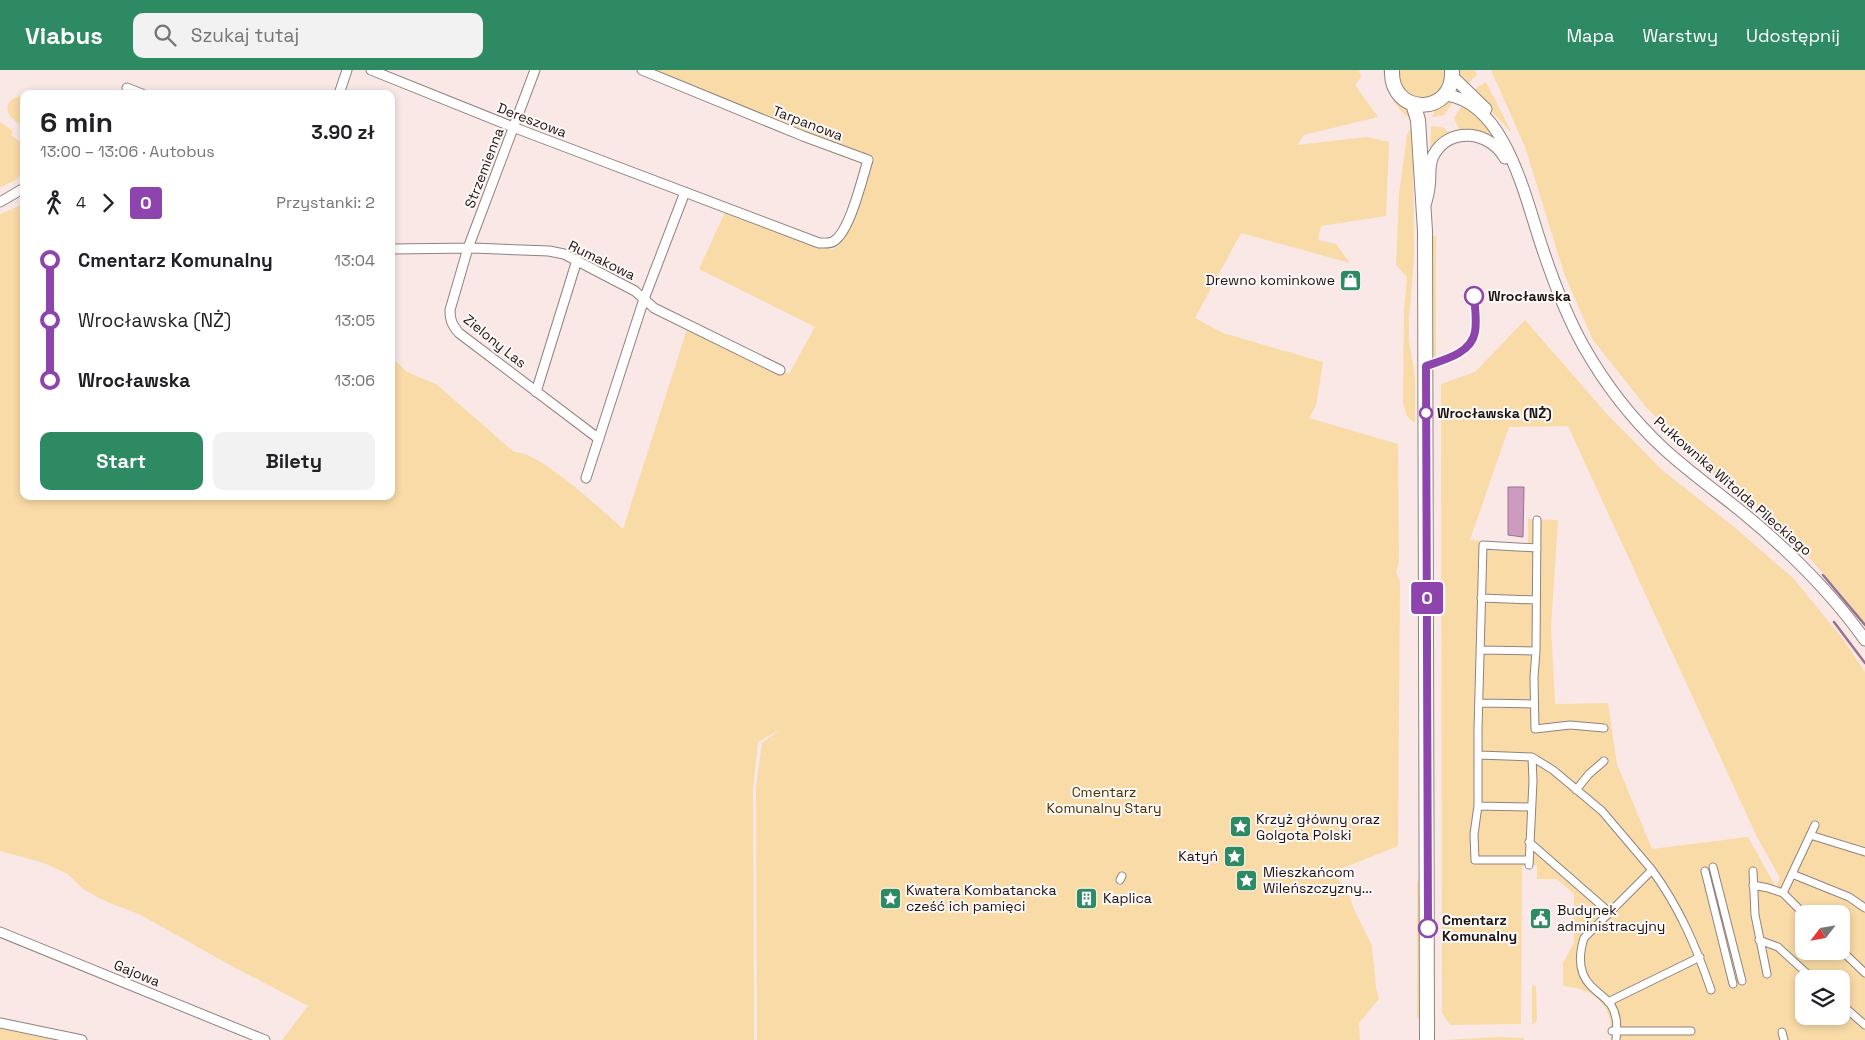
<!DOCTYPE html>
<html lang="pl">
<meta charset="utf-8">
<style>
body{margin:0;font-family:"Space Grotesk",sans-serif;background:#f2f2f2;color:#202124;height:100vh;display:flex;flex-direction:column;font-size:19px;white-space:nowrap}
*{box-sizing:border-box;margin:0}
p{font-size:16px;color:#757577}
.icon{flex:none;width:28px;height:28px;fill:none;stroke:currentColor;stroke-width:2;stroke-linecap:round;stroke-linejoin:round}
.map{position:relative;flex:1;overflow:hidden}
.side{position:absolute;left:20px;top:20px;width:375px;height:410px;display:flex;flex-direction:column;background:#fff;border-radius:10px;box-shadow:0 2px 8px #0003}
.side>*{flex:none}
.badge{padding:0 10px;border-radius:4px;font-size:18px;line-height:32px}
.needle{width:32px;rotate:239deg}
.fabs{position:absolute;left:1795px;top:835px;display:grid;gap:10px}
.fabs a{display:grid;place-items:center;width:55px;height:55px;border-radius:10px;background:#fff;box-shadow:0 2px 8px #0003;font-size:25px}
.map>.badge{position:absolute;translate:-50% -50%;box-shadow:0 0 0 2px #fff}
.legs{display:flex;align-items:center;gap:8px;height:55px;padding:0 20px;font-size:16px}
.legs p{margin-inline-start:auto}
.head{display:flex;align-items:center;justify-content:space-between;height:85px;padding:0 20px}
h1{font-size:28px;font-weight:800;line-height:38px}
.action{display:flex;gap:10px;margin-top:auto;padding:10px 20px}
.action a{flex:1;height:58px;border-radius:10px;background:#2e8a62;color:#fff;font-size:20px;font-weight:800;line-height:58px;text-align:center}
.action a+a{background:#f2f2f2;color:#202124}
ul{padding:0 20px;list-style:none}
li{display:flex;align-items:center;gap:18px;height:60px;font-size:19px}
li i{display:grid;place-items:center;width:8px;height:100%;margin:0 6px;background:currentColor}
li i::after{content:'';width:12px;height:12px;margin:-6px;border:4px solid;border-radius:50%;background:#fff}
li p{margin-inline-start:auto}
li:first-child i{background:linear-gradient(#0000 50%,currentColor 0)}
li:last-child i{background:linear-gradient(currentColor 50%,#0000 0)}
header{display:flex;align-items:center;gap:30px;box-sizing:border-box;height:70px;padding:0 25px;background:#2e8a62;color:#fff}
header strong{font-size:24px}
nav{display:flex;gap:28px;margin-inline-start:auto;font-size:18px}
.search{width:350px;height:45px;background:#f2f2f2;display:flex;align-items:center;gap:12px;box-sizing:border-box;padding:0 18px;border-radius:10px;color:#757577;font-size:19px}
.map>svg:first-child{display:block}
.green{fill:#f9dba7;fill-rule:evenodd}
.water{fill:#ce9ac0;stroke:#98728c}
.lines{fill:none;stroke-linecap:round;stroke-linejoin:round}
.stream{stroke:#98728c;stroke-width:2.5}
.pedestrian-casing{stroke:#91827f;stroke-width:9}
.minor-casing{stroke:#91827f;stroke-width:11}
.tertiary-casing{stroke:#91827f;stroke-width:13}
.secondary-casing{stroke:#91827f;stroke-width:16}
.pedestrian{stroke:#fff;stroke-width:7}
.minor{stroke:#fff;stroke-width:9}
.tertiary{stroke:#fff;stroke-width:11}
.secondary{stroke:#fff;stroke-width:14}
.line-1-casing{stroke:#fff;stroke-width:11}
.line-1{stroke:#8e44ad;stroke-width:8}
.stop-1-dot{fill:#fff;stroke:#8e44ad;stroke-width:2.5}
.labels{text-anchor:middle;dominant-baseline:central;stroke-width:4;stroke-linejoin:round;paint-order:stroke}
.street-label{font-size:14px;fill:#1a1413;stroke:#fff8f7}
.poi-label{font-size:14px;fill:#1a1413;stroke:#fff8f7;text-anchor:start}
.stop-label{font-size:14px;font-weight:bold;fill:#1a1413;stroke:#fff8f7;text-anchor:start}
.park-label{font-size:14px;fill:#463102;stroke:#fff8f7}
</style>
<header>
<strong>Viabus</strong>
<div class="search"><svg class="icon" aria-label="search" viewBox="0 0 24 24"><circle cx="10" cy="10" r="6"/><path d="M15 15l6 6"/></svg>Szukaj tutaj</div>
<nav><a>Mapa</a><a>Warstwy</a><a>Udostępnij</a></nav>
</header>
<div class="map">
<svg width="1865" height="970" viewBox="0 0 1865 970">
<rect width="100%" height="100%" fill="#f9e8e6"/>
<!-- green -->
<path class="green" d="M 649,0 L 1359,0 L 1361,7 L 1355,15 L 1378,47 L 1304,65 L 1297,75 L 1367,67 L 1389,72 L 1386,146 L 1321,156 L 1318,170 L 1336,174 L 1350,193 L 1241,163 L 1195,248 L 1223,263 L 1323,292 L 1316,336 L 1309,348 L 1398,374 L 1399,492 L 1396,502 L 1400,511 L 1398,776 L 1333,802 L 1350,827 L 1354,839 L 1372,876 L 1376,918 L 1379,929 L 1359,953 L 1360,970 L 757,970 L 756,717 L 762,673 L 781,659 L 758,672 L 753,718 L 754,970 L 282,970 L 308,936 L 230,895 L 139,844 L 112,834 L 99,828 L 83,819 L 68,804 L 44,793 L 0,781 L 0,144 L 24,134 L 24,426 L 391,426 L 391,287 L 407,302 L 436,314 L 514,382 C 538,380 603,441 623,459 L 689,253 L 789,304 L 815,257 L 699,199 L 727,138 L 832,180 L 839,175 L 867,91 Z
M 1383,0 L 1387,0 L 1415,47 L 1406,46 C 1392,33 1386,18 1383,0 Z
M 1398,0 L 1445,0 L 1444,14 L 1437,24 L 1425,29 L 1413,28 L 1401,18 Z
M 1456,0 L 1474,0 L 1477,5 L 1465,16 L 1458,7 Z
M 1491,0 L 1865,0 L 1865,553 L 1839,521 L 1775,450 L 1701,394 L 1646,337 L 1593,270 L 1565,206 L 1525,77 Z
M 1486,12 L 1512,63 L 1472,21 Z
M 24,26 L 24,56 C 20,54 14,51 11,47 C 2,36 12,26 24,26 Z
M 1445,31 L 1454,31 L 1444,45 L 1432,47 L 1435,40 Z
M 1463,34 L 1475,43 L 1496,69 L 1476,61 L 1460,62 L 1454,48 Z
M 0,52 L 13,61 L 11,65 L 24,75 L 24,101 L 16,110 L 0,117 Z
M 1431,56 L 1443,57 L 1451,65 L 1430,81 Z
M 1411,57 L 1413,74 L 1414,188 L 1409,248 L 1409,270 L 1415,307 L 1415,352 L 1413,352 L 1407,346 L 1403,333 L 1404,241 L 1407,207 L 1396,195 L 1399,124 L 1407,65 Z
M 1433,166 L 1436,166 L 1436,287 L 1433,285 Z
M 1525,250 L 1606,343 L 1662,400 L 1734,457 L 1793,508 L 1843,569 L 1865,602 L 1865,970 L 1611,970 C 1614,936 1596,919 1563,916 L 1563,893 L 1574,873 L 1574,824 L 1557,809 L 1537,809 L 1537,795 L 1522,796 L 1521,954 L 1450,955 L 1442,943 L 1441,314 L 1475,302 ZM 1568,356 L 1757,767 L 1780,808 L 1776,817 L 1748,767 L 1652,779 L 1617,694 L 1608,633 L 1555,634 L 1551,557 L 1558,450 L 1528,449 L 1528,474 L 1470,470 L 1509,357 ZM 1804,844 L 1841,844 L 1841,881 L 1804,881 ZM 1804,909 L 1841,909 L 1841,946 L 1804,946 Z
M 1417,811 L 1420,815 L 1420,948 L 1417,948 Z
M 1532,915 L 1536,916 L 1537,950 L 1532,955 Z
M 0,958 L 54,970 L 0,970 Z
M 1497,967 L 1524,968 L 1524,970 L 1445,970 Z"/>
<!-- water -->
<path class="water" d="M 1508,417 L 1524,417 L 1523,467 L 1508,465 Z"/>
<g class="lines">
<!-- stream -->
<path class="stream" d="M 1823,505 L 1865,555
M 1834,552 L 1865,593"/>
<defs>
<path id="pedestrian" d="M 1537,450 L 1536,581 L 1534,607 L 1535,659 L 1570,655 L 1604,658
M 1481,528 L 1536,530
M 1480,580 L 1536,581
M 1479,633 L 1534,634
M 1479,685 L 1532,687 L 1553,700 L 1602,741 L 1652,800
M 1576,720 L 1589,704 L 1604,691
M 1478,736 L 1531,737
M 1810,765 L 1865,782
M 1529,772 L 1609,842
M 1529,790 L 1475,790 L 1474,764 L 1478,736 L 1478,659 L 1483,475 L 1537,478
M 1529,795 L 1533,711 L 1532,687
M 1713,797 L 1742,911
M 1705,801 L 1733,914
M 1753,801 L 1755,845 L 1767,904
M 1792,804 L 1849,827 L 1865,838
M 1120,810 L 1122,806
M 1753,815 L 1768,818 L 1783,823 L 1815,755
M 1783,823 L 1804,844
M 1759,870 L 1778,877 L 1813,909
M 1841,880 L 1865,903
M 1608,932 L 1700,887
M 1841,934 L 1865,955
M 1612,961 L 1691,961
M 1782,962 L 1784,970
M 1616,970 C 1617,958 1618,946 1611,935 C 1606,928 1598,923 1591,916 C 1578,903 1579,884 1584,868 L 1652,800 C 1679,837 1696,876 1711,920"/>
<path id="minor" d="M 371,0 L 518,59 L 819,173 C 824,173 830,174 834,171 C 850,161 862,109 868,90 L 803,66 L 642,0
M 535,0 L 468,178 L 450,240 C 450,250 452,255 459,263 L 599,369
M 127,18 L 142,24
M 339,24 L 347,0
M 0,132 L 24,118
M 391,179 L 473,178 L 549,181 L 564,184 L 635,221 L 654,238 L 780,300
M 536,322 L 577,190
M 586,408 L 644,229 L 685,122
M 0,862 L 265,970
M 0,953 L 82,970"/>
<path id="tertiary" d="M 1453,7 L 1486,39
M 1446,25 C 1507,33 1526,132 1543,180 C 1554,213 1567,247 1584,277 C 1605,314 1632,349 1663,378 C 1688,401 1716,421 1742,442 C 1787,479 1831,522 1865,570
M 1426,132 C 1427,127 1429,122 1429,117 C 1431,107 1428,96 1433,86 C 1449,55 1490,61 1505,88"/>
<path id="secondary" d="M 1392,0 C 1390,47 1455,46 1452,0
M 1413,34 L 1418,50 L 1425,161 L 1427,970"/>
</defs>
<!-- pedestrian casing -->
<use href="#pedestrian" class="pedestrian-casing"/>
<!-- minor casing -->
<use href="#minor" class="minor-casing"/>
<!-- tertiary casing -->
<use href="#tertiary" class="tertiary-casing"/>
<!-- secondary casing -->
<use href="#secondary" class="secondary-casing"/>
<!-- pedestrian -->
<use href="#pedestrian" class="pedestrian"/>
<!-- minor -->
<use href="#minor" class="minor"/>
<!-- tertiary -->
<use href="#tertiary" class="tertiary"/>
<!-- secondary -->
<use href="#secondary" class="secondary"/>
</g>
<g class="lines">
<defs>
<path id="line-1" d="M 1428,858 L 1426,296 C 1443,290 1471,284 1475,262 C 1477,251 1475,237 1474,226"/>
</defs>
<!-- line-1 casing -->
<use href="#line-1" class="line-1-casing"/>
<!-- line-1 -->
<use href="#line-1" class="line-1"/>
</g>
<!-- icons -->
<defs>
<symbol id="shop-square" viewBox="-11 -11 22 22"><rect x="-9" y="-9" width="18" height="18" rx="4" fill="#2e8a62" stroke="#fff8f7"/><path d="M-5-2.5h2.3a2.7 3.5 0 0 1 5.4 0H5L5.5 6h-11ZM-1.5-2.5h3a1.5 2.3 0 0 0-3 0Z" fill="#fff"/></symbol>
<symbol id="sight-square" viewBox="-11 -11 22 22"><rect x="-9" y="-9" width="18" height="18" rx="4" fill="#2e8a62" stroke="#fff8f7"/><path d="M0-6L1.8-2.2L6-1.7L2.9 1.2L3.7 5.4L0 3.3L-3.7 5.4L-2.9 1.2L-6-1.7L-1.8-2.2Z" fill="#fff"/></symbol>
<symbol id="building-square" viewBox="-11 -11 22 22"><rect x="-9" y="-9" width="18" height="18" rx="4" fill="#2e8a62" stroke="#fff8f7"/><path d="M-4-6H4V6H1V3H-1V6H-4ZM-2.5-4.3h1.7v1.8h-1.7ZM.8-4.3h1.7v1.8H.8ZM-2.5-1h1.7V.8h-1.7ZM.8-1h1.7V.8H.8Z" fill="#fff"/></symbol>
<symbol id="civic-square" viewBox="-11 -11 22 22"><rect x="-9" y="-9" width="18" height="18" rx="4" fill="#2e8a62" stroke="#fff8f7"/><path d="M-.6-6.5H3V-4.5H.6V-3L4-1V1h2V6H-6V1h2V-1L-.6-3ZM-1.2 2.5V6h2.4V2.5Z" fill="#fff"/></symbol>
</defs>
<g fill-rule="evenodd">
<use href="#shop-square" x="1338" y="198" width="25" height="25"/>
<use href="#sight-square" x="1228" y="744" width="25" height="25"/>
<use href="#sight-square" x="1222" y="774" width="25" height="25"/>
<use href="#sight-square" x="1234" y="798" width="25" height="25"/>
<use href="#sight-square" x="878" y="816" width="25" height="25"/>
<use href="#building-square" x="1074" y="816" width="25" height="25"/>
<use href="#civic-square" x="1528" y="836" width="25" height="25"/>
</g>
<!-- markers -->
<g class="stop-1-dot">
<circle cx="1474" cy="226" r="9"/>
<circle cx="1426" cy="343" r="6"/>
<circle cx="1428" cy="858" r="9"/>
</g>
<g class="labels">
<!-- street labels -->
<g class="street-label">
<text transform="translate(532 50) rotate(21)">Dereszowa</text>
<text transform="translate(808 53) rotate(21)">Tarpanowa</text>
<text transform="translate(484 98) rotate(-69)">Strzemienna</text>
<text transform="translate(602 190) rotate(26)">Rumakowa</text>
<text transform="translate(495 271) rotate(39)">Zielony Las</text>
<text transform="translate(1733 416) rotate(41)">Pułkownika Witolda Pileckiego</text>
<text transform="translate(137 903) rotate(22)">Gajowa</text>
</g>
<!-- poi labels -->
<g class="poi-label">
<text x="1335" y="210" text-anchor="end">Drewno kominkowe</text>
<text x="1256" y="749">Krzyż główny oraz<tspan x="1256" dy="16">Golgota Polski</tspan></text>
<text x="1218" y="786" text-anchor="end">Katyń</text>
<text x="1263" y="802">Mieszkańcom<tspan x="1263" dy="16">Wileńszczyzny...</tspan></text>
<text x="906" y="820">Kwatera Kombatancka<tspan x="906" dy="16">cześć ich pamięci</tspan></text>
<text x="1103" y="828">Kaplica</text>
<text x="1557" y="840">Budynek<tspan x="1557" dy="16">administracyjny</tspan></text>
</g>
<!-- stop labels -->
<g class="stop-label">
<text x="1488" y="226">Wrocławska</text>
<text x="1437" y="343">Wrocławska (NŻ)</text>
<text x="1442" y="850">Cmentarz<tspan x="1442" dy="16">Komunalny</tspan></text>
</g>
<!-- park labels -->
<g class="park-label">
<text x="1104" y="722">Cmentarz<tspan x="1104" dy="16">Komunalny Stary</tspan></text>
</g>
</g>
</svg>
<div class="fabs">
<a><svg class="needle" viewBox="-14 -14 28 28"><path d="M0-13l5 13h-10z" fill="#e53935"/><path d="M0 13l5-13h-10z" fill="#757577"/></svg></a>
<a><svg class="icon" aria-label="layers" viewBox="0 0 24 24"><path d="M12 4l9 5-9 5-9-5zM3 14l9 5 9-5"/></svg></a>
</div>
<b class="badge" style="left:1427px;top:528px;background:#8e44ad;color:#fff">0</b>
<section class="side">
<div class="head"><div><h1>6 min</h1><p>13:00 – 13:06 · Autobus</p></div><b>3.90 zł</b></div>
<div class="legs"><svg class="icon" aria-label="walk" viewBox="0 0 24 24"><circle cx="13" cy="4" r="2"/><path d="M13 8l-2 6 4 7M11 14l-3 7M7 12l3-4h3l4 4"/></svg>4<svg class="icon" aria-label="forward" viewBox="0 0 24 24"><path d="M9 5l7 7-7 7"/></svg><b class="badge" style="background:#8e44ad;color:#fff">0</b><p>Przystanki: 2</p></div>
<ul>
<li><i style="color:#8e44ad"></i><b>Cmentarz Komunalny</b><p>13:04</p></li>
<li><i style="color:#8e44ad"></i><span>Wrocławska (NŻ)</span><p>13:05</p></li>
<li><i style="color:#8e44ad"></i><b>Wrocławska</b><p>13:06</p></li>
</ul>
<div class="action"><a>Start</a><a>Bilety</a></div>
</section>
</div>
